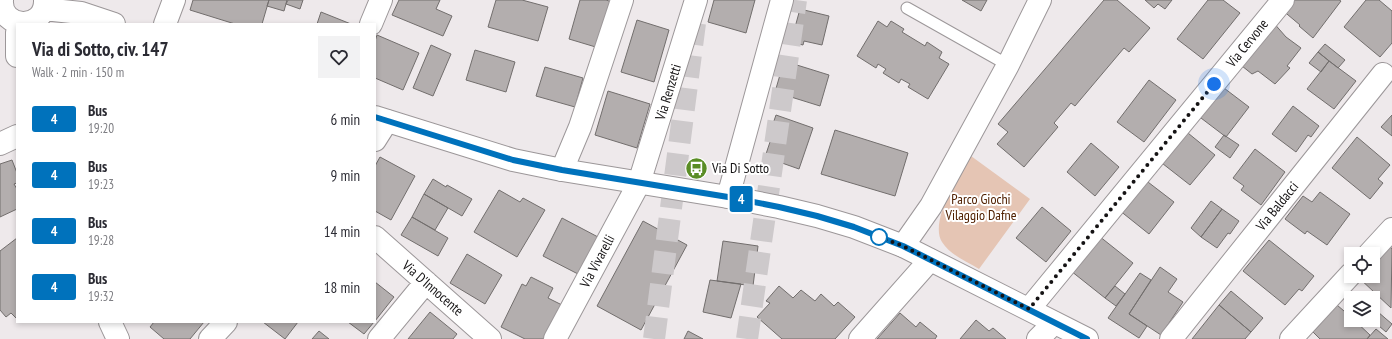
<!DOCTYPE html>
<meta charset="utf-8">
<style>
body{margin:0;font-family:"PT Sans Narrow",sans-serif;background:#f2f2f3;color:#2b2b33;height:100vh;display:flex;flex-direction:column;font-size:15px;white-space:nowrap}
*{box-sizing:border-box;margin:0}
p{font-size:13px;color:#7c7c81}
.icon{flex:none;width:22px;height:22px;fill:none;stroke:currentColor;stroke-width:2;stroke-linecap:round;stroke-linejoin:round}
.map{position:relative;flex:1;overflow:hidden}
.side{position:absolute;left:16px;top:23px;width:360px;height:300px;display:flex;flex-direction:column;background:#fff;border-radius:0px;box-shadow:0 2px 6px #0003}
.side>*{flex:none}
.badge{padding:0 8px;border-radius:3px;font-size:14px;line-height:26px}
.controls{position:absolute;left:1344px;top:247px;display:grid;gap:8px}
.controls a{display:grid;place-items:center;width:36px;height:36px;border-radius:0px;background:#fff;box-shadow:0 2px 6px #0003;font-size:20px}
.you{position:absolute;width:20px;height:20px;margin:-10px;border:3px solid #fff;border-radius:50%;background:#1a73e8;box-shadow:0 0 0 6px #1a73e833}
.map>.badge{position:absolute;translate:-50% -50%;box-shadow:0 0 0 2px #fff}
.round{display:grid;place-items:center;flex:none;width:42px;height:42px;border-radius:0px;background:#f2f2f3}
.summary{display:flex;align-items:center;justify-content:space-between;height:68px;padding:0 16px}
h1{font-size:19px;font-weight:700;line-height:30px}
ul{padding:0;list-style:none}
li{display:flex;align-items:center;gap:12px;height:56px;padding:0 16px}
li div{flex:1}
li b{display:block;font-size:15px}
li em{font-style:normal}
li .badge{min-width:44px;font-weight:700;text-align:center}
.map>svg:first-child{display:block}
.green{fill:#e5c5b4}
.building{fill:#b3aeae;stroke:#726e6d}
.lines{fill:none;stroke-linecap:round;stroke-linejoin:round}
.trunk-tunnel{stroke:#cdc9cb;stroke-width:22;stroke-dasharray:22 11;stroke-linecap:butt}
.service-casing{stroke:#9c9799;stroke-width:13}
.minor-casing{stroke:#9c9799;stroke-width:24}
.tertiary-casing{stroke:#9c9799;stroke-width:24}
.service{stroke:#fff;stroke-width:11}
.minor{stroke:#fff;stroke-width:22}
.tertiary{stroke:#fff;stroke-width:22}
.line-casing{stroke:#fff;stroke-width:9}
.line{stroke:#0072bc;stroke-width:6}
.walk{stroke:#151314;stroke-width:4;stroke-dasharray:0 7.2}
.stop-dot{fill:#fff;stroke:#0072bc;stroke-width:2}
.labels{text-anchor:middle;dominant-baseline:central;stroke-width:4;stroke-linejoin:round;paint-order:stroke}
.street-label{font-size:14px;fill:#151314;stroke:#fff}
.poi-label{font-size:14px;fill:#151314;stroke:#fff;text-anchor:start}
.park-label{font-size:14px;fill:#502000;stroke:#fff}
</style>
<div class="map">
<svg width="1392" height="339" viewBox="0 0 1392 339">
<rect width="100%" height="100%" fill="#eee9eb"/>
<!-- green -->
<path class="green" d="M 971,156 L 1030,199 L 979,269 C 966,261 950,255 942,242 C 929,222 959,173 971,156 Z"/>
<!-- building -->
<path class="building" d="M 193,0 L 269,0 L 262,24 L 235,24 L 190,10 Z
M 269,0 L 287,0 L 284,11 L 267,6 Z
M 288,0 L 303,0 L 300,9 L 286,4 Z
M 399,0 L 440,0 L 436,9 L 452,16 L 443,36 L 392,15 Z
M 496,0 L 522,0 L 548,7 L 538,41 L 488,27 Z
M 580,0 L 606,0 L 612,2 L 599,48 L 569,39 Z
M 714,0 L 755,0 L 746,33 L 708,22 Z
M 962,0 L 987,0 L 981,11 Z
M 1104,0 L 1117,0 L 1150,28 L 1129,52 L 1124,48 L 1075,106 L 1071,103 L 1054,123 L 1058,127 L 1024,167 L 997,144 L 1008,132 L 998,124 Z
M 1145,0 L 1172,0 L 1165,9 L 1158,4 L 1154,8 Z
M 1208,0 L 1223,0 L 1240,13 L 1203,59 L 1177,39 Z
M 1288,0 L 1339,0 L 1341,1 L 1313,38 L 1299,26 L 1300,25 L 1281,9 Z
M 1366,0 L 1379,0 L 1392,11 L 1392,43 L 1380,57 L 1344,27 Z
M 800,9 L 829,16 L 822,45 L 804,41 L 803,45 L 791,42 Z
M 321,12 L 351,24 L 317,24 Z
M 637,20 L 669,30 L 654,82 L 621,72 Z
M 878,21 L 887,27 L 891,21 L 904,29 L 902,32 L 925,46 L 927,42 L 942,52 L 939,58 L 949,64 L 928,99 L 908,87 L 910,84 L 901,79 L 899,83 L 883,73 L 886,69 L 878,64 L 876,68 L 857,56 Z
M 1272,21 L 1286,37 L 1301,48 L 1287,66 L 1290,68 L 1275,84 L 1258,71 L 1252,74 L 1237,62 Z
M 377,35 L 419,53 L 403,90 L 375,78 L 375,41 Z
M 1325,44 L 1345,60 L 1338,68 L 1318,52 Z
M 431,45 L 451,54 L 433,96 L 413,88 Z
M 475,50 L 515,62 L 506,92 L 466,80 Z
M 1318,52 L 1329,61 L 1321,72 L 1309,63 Z
M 784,61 L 829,75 L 820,106 L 775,92 Z
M 1329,61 L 1356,81 L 1334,109 L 1307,89 Z
M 545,67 L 583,78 L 575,107 L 536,96 Z
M 1149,80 L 1176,100 L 1144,142 L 1117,122 Z
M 1220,85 L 1249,107 L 1226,137 L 1197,115 Z
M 608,91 L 650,104 L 637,148 L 595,135 Z
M 1293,106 L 1319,126 L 1311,137 L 1308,135 L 1296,152 L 1272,134 Z
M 776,115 L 813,128 L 799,169 L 765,157 L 771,139 L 768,138 Z
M 1392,115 L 1392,136 L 1381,127 Z
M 1183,129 L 1215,155 L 1190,185 L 1158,160 Z
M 835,130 L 908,153 L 895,196 L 821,174 Z
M 1224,135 L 1239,145 L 1230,158 L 1215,147 Z
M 1357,137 L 1390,165 L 1378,179 L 1383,183 L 1370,199 L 1332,168 Z
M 1091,143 L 1119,167 L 1095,196 L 1067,172 Z
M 1255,149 L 1285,172 L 1261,205 L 1241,190 L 1244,186 L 1233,178 Z
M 380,157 L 415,176 L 391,220 L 375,211 L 375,166 Z
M 12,160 L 17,173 L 17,183 L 14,184 L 17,189 L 17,209 L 0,217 L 0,164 Z
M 433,179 L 446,187 L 447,185 L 472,199 L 462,216 L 424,194 Z
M 1144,179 L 1174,202 L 1149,234 L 1119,210 Z
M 499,190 L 520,202 L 523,198 L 545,210 L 517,257 L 474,232 Z
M 1320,192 L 1350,214 L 1327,245 L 1307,231 L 1305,234 L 1285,219 L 1303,196 L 1312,202 Z
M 424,194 L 448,208 L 435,230 L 412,217 Z
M 1211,201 L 1222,209 L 1201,237 L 1191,228 Z
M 1042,207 L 1071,231 L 1046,262 L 1016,238 Z
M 1222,209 L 1239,221 L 1230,234 L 1228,233 L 1217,248 L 1201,237 Z
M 412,217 L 448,238 L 438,256 L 401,235 Z
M 562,218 L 598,237 L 578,274 L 543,256 Z
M 643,221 L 687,245 L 641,330 L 597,306 Z
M 1099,236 L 1133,263 L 1105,298 L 1071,271 Z
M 17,238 L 17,318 L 16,318 L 11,313 L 6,317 L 0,310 L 0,251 Z
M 1269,240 L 1314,276 L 1302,291 L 1299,289 L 1285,305 L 1243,271 Z
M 723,241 L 758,246 L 753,286 L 717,281 Z
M 1389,245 L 1392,249 L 1391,308 L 1358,277 L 1373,276 L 1373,261 Z
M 467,254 L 502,275 L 485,304 L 450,283 Z
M 1160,267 L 1177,279 L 1168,292 L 1183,302 L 1161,335 L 1129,314 Z
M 1140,273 L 1151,280 L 1129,314 L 1147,326 L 1139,338 L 1108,318 Z
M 531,277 L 553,288 L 548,298 L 562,305 L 545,339 L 525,339 L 501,327 L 522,284 L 526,286 Z
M 710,280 L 741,284 L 731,318 L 703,312 Z
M 375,282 L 394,297 L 375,321 Z
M 779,286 L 793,298 L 801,290 L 815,301 L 821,294 L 834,306 L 838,302 L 855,317 L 835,339 L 782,339 L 757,317 L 770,303 L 766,301 Z
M 1115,286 L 1125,294 L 1116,306 L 1105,298 Z
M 1231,291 L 1263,318 L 1251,332 L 1219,305 Z
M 1219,305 L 1251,332 L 1245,339 L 1192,339 Z
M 1337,305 L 1351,317 L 1351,320 L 1354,320 L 1370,335 L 1367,339 L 1320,339 L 1313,332 Z
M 430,312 L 457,334 L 453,339 L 408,339 Z
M 1378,312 L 1392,324 L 1386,332 L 1372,320 L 1373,320 Z
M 900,313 L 916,327 L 920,322 L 937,336 L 935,339 L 877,339 Z
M 976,320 L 989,331 L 993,328 L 1006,339 L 960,339 Z
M 154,322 L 204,322 L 190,339 L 164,339 L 150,327 Z
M 263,322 L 298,322 L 285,339 Z
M 348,322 L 374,322 L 364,334 Z
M 1376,329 L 1388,339 L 1367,339 Z
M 319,331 L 329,339 L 312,339 Z
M 688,331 L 703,339 L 684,339 Z"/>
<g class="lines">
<!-- trunk-tunnel -->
<path class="trunk-tunnel" d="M 654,339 L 695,23
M 747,339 L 796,0"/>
<defs>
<path id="service" d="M 907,8 L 1008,65"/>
<path id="minor" d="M 165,24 L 174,0
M 371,24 L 381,0
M 17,33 L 17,56
M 375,140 L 387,121
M 0,144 L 17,136
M 562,170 L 580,127 L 622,0
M 728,197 L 782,0
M 375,237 L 490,339
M 903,246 L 931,206 L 1008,65 L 1040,0
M 1369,254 L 1392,229
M 1029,309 L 1283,0
M 110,322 L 118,339
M 210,339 L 226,322
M 379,339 L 426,282
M 555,339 L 639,183 L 696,0
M 860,339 L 930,260
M 1038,339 L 1054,323
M 1171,339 L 1383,74
M 1291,339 L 1351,274"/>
<path id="tertiary" d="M 2,0 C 0,30 46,31 45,0
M 44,9 L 81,13 L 114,24
M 375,117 L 513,160 L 562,170 L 728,197 L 779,207 L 817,216 L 854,227 L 903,246 L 1087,339"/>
</defs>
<!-- service casing -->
<use href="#service" class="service-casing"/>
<!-- minor casing -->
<use href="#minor" class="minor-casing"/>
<!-- tertiary casing -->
<use href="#tertiary" class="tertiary-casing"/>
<!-- service -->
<use href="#service" class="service"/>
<!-- minor -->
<use href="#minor" class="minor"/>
<!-- tertiary -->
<use href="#tertiary" class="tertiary"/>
</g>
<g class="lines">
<defs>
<path id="line" d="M 375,117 L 513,160 L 562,170 L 728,197 L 779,207 L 817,216 L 854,227 L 903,246 L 1087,339"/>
</defs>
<!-- line casing -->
<use href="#line" class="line-casing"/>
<!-- line -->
<use href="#line" class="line"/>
<!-- walk -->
<path class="walk" d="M 879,237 L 903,246 L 1029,309 L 1214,84"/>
</g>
<!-- icons -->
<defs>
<symbol id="bus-disc" viewBox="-11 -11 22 22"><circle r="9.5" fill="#5a8d25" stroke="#fff"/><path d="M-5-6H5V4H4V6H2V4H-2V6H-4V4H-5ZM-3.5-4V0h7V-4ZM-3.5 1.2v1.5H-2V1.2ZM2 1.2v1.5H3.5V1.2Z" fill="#fff"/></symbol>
</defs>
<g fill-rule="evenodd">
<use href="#bus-disc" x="684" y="156" width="25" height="25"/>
</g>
<!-- markers -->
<circle class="stop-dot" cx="879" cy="237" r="8"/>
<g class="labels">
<!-- street labels -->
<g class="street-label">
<text transform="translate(1247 43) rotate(-51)">Via Cervone</text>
<text transform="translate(668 92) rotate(-73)">Via Renzetti</text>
<text transform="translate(1277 206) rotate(-51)">Via Baldacci</text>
<text transform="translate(597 261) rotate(-62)">Via Vivarelli</text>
<text transform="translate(433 288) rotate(41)">Via D'Innocente</text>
</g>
<!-- poi labels -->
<g class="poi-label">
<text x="712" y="168">Via Di Sotto</text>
</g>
<!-- park labels -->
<g class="park-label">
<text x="981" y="199">Parco Giochi<tspan x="981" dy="16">Vilaggio Dafne</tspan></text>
</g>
</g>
</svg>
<div class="controls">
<a><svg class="icon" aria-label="locate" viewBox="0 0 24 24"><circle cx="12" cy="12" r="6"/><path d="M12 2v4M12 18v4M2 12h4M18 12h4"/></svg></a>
<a><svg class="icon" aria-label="layers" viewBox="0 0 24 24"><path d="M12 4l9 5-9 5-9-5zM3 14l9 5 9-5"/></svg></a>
</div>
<div class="you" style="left:1214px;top:84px"></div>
<b class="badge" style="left:741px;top:199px;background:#0072bc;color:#fff">4</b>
<section class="side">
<div class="summary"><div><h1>Via di Sotto, civ. 147</h1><p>Walk · 2 min · 150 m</p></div><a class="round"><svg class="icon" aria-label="heart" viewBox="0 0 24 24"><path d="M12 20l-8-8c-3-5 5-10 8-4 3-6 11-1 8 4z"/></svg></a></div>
<ul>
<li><span class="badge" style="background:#0072bc;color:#fff">4</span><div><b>Bus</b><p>19:20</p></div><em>6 min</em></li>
<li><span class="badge" style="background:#0072bc;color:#fff">4</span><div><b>Bus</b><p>19:23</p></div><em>9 min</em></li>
<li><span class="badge" style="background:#0072bc;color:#fff">4</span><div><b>Bus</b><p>19:28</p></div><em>14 min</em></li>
<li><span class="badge" style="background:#0072bc;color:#fff">4</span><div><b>Bus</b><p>19:32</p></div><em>18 min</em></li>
</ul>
</section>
</div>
